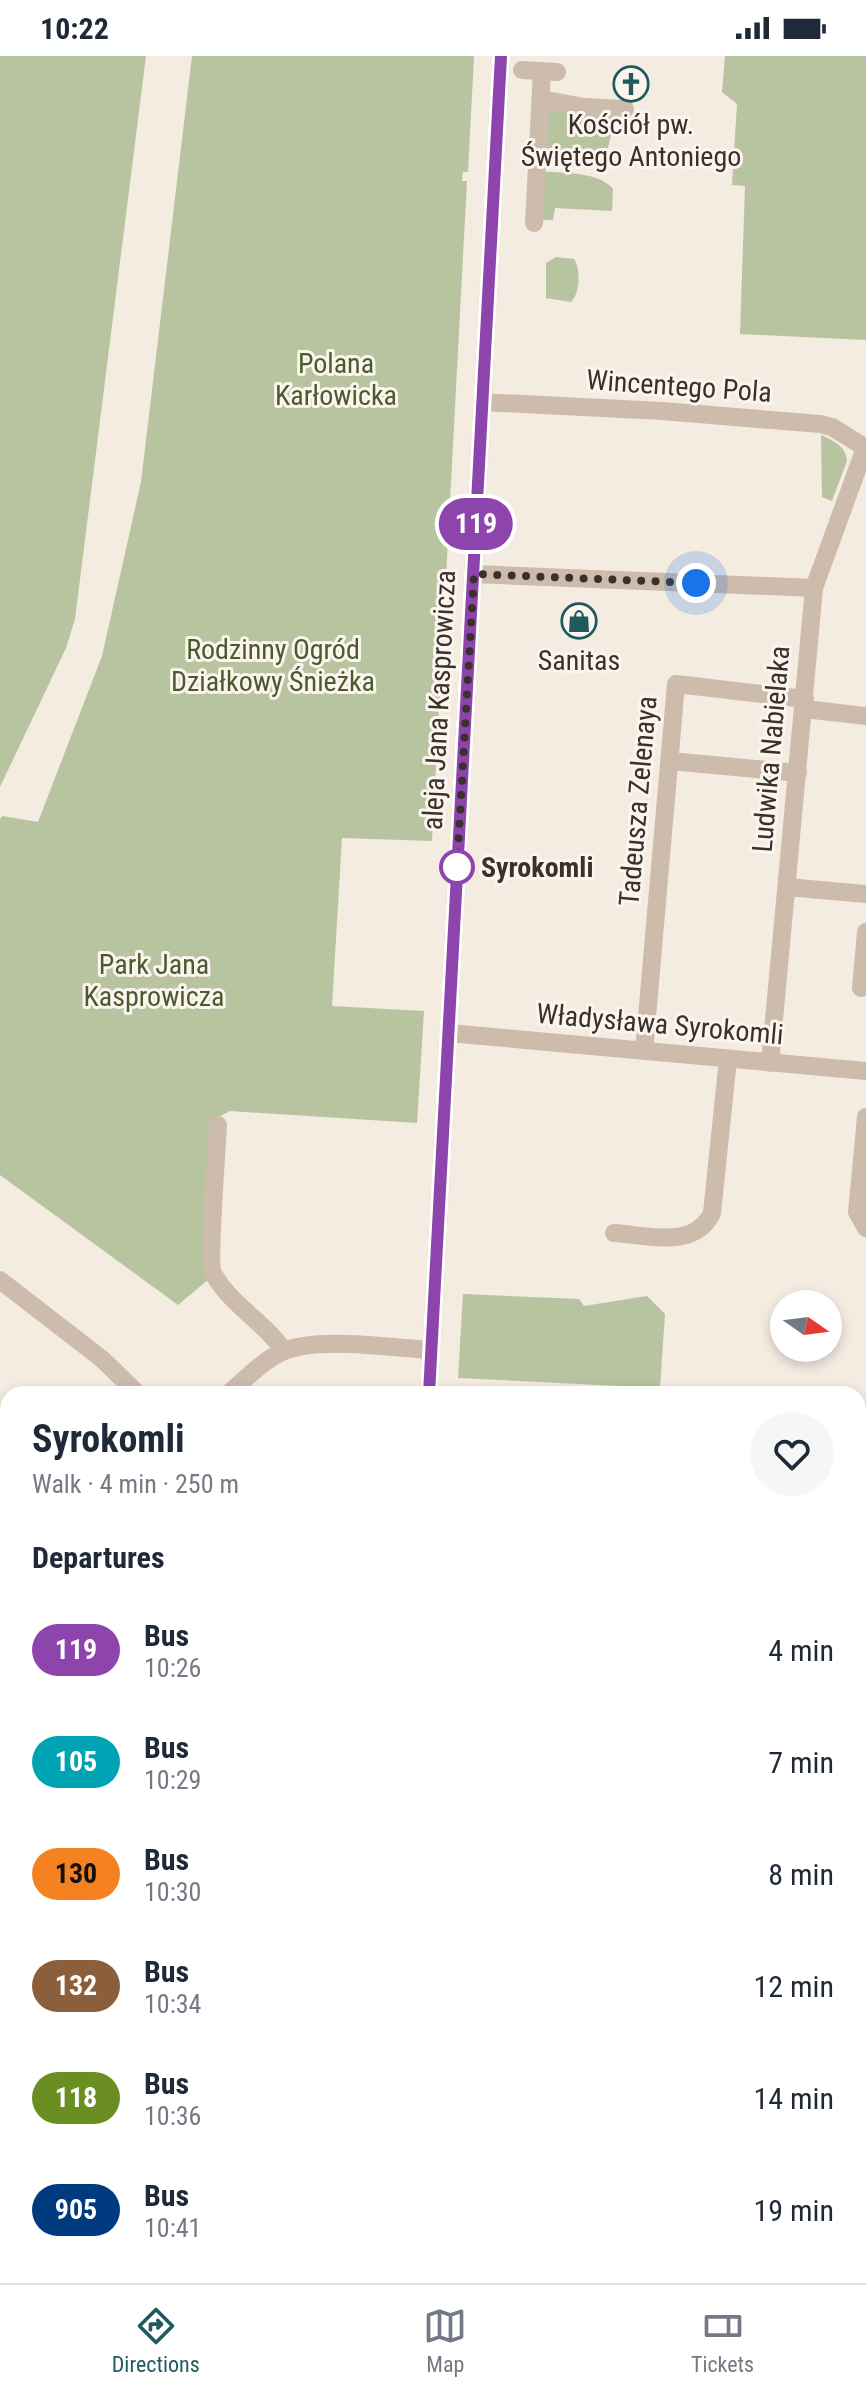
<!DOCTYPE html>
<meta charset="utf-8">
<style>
body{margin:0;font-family:"Roboto Condensed",sans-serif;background:#f6f6f7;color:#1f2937;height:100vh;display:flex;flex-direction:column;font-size:30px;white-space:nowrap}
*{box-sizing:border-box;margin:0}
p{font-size:26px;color:#747a83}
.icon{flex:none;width:44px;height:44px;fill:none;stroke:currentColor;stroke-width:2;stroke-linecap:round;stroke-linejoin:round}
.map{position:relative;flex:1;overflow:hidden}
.panel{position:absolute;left:0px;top:1330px;width:866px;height:898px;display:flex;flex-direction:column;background:#fff;border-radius:24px 24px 0 0;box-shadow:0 4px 12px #0003}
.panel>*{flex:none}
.badge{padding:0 16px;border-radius:26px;font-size:28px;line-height:52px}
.needle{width:52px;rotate:104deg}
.controls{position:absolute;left:770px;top:1234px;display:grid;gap:16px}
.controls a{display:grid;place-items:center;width:72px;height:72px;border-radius:50%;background:#fff;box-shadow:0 4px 12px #0003;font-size:40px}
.you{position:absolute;width:40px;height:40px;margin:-20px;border:6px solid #fff;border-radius:50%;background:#1a73e8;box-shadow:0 0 0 12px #1a73e833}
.map>.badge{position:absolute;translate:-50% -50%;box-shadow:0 0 0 4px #fff}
h2{padding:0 32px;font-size:30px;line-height:72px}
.round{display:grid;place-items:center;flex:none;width:84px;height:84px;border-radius:42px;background:#f6f6f7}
.summary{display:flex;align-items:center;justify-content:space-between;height:136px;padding:0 32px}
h1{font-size:38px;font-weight:700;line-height:60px}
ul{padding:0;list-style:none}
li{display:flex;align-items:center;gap:24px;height:112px;padding:0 32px}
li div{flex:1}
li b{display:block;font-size:30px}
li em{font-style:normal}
li .badge{min-width:88px;font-weight:700;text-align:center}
.status{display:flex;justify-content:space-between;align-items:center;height:56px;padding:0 40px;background:#fff;direction:ltr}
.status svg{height:22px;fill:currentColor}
.dock{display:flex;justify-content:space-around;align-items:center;height:112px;border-top:2px solid #e0e1e3;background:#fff;font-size:22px;color:#747a83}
.dock a{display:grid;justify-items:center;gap:4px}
.dock .current{color:#1f5a5e}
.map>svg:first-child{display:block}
.green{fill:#b8c4a0}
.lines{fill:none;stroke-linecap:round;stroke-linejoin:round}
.minor{stroke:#cdbbac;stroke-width:18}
.line-casing{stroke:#fff;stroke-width:18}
.line{stroke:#8e44ad;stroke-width:12}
.walk{stroke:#3b302b;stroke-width:8;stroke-dasharray:0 14.4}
.stop-dot{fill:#fff;stroke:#8e44ad;stroke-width:4}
.labels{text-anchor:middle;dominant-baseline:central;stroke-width:6;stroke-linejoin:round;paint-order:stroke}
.poi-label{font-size:28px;fill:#3b302b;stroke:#fbf5ee}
.park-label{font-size:28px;fill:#4a5a2e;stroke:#fbf5ee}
.street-label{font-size:28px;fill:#3b302b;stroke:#fbf5ee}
.stop-label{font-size:28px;font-weight:bold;fill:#3b302b;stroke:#fbf5ee;text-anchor:start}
</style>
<div class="status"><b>10:22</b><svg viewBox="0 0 49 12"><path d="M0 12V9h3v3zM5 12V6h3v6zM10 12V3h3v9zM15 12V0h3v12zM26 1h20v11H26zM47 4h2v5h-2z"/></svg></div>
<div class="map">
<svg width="866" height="2227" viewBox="0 0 866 2227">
<rect width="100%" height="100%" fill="#f4ebe1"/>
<!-- green -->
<path class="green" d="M 0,0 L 146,0 L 75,563 L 66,592 L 0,731 Z
M 192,0 L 474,0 L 468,116 L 463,116 L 462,125 L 467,125 L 432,785 L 342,782 L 332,950 L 424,955 L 417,1067 L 230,1055 L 211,1065 L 209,1223 L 178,1249 L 0,1119 L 0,763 L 2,760 L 38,766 L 102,600 L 141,426 Z
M 725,0 L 866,0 L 866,284 L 740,278 L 745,130 L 732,129 L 737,48 L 722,36 Z
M 545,48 L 616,60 L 605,103 L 542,102 Z
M 545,116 C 564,116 601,117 613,133 L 612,155 L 555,152 L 553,164 L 543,164 Z
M 556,201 L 574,203 C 581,213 580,238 571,246 L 546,242 L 546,207 Z
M 821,379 C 834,385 846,390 847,405 L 832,445 L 822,441 Z
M 463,1238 L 579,1243 L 584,1250 L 647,1240 L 665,1258 L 660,1332 L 458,1322 Z
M 858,1376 L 866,1376 L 866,1525 L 858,1523 Z"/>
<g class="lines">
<!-- minor -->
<path class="minor" d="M 522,14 L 557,16
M 541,43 L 584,51 L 625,53
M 534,167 L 542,15
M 482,346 L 662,355 L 820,368 L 832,371 L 866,392
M 474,518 L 814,532
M 804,653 L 866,660
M 670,705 L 798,717
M 787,831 L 866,838
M 861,932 L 866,876
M 449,977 L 866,1015
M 644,995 L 676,628 L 805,643
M 770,1007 L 814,532 L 865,392
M 866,1061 L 857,1156 L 866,1172
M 218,1069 C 217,1090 208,1207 213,1217 C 231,1250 265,1266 284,1295
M 614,1177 C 647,1179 694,1194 712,1157 L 728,1003
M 0,1224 L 102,1303 L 138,1338
M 228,1338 C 245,1324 262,1305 282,1296 C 317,1280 392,1292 431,1294
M 429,1338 L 501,0
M 0,1534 L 8,1527
M 858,1725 L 866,1728
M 0,1762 L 8,1772
M 0,1862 L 8,1855
M 858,2015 L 866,2013
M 0,2176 L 8,2170
M 720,2220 L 720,2227
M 385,2227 L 386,2220"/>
</g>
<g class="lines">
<defs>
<path id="line" d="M 429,1338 L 501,0"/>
</defs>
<!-- line casing -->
<use href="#line" class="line-casing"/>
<!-- line -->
<use href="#line" class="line"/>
<!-- walk -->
<path class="walk" d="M 457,811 L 474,518 L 696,527"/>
</g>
<!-- icons -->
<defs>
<symbol id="church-ring" viewBox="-11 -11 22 22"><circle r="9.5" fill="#fbf5ee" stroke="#1f5a5e" stroke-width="1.5"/><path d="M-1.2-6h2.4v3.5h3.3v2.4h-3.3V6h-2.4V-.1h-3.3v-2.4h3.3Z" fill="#1f5a5e"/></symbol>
<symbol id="shop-ring" viewBox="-11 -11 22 22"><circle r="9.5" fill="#fbf5ee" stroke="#1f5a5e" stroke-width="1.5"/><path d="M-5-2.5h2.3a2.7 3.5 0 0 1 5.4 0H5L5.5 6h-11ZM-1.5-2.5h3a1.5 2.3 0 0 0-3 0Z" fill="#1f5a5e"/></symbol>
</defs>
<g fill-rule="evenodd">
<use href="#church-ring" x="611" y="8" width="40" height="40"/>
<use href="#shop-ring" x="559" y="545" width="40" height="40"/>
</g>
<!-- markers -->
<circle class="stop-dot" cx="457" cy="811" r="16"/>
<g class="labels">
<!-- poi labels -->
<g class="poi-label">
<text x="631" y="68">Kościół pw.<tspan x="631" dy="32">Świętego Antoniego</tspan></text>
<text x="579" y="604">Sanitas</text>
</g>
<!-- park labels -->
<g class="park-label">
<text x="336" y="307">Polana<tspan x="336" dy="32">Karłowicka</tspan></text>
<text x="273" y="593">Rodzinny Ogród<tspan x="273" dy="32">Działkowy Śnieżka</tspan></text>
<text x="154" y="908">Park Jana<tspan x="154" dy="32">Kasprowicza</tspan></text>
</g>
<!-- street labels -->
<g class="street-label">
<text transform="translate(679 330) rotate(4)">Wincentego Pola</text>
<text transform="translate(439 644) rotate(-87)">aleja Jana Kasprowicza</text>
<text transform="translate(771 693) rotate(-85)">Ludwika Nabielaka</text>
<text transform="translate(638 745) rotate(-85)">Tadeusza Zelenaya</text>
<text transform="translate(660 968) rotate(5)">Władysława Syrokomli</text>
</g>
<!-- stop labels -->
<g class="stop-label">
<text x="481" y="811">Syrokomli</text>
</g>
</g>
</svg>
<div class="controls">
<a><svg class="needle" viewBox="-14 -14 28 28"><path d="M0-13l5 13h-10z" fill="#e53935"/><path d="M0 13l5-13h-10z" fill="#747a83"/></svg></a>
</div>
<div class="you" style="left:696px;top:527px"></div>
<b class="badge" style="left:476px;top:468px;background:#8e44ad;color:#fff">119</b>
<section class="panel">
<div class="summary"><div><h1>Syrokomli</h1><p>Walk · 4 min · 250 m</p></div><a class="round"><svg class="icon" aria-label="heart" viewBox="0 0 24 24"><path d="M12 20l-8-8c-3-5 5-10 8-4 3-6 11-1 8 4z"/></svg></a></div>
<h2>Departures</h2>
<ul>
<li><span class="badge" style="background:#8e44ad;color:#fff">119</span><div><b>Bus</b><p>10:26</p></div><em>4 min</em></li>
<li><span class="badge" style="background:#00a3b4;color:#fff">105</span><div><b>Bus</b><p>10:29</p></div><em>7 min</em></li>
<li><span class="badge" style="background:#f58220;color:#111">130</span><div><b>Bus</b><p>10:30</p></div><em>8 min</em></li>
<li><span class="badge" style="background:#8b5e3c;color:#fff">132</span><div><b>Bus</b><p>10:34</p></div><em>12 min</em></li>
<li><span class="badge" style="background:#6b8e23;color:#fff">118</span><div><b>Bus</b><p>10:36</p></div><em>14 min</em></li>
<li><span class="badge" style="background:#003b80;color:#fff">905</span><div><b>Bus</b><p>10:41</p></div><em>19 min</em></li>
</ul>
</section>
</div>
<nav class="dock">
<a class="current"><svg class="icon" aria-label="directions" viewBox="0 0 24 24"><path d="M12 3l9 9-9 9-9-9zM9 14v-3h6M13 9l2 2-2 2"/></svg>Directions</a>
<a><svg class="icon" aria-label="map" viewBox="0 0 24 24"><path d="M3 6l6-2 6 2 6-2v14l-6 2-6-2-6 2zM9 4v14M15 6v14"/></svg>Map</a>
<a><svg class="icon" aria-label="tickets" viewBox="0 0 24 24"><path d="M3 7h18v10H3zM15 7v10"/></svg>Tickets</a>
</nav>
